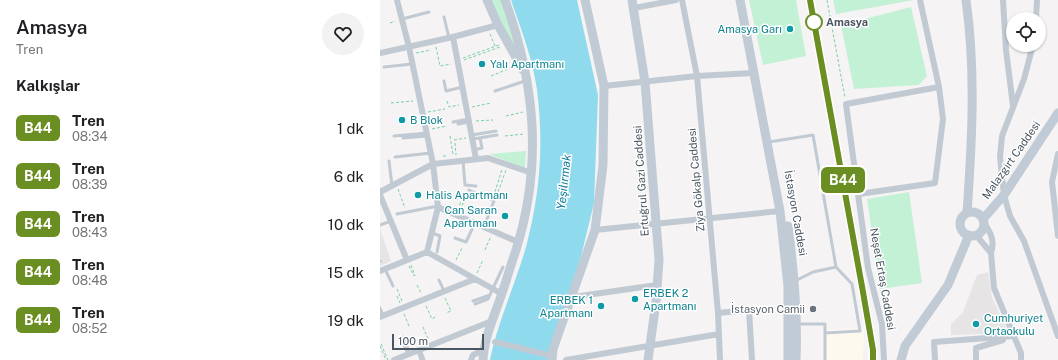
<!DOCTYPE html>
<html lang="tr">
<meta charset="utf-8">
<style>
body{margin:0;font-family:"Public Sans",sans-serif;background:#f2f2f2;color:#202124;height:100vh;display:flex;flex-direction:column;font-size:15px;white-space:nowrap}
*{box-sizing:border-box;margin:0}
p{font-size:13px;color:#757577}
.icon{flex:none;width:22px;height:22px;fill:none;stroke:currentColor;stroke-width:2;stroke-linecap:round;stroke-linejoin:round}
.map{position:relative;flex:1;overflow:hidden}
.details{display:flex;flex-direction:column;background:#fff;width:380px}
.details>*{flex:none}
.badge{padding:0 8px;border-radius:6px;font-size:14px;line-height:26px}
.buttons{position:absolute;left:626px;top:12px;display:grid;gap:8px}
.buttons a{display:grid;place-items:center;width:40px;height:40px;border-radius:50%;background:#fff;box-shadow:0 1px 3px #0004;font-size:20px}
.scale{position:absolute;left:12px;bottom:10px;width:92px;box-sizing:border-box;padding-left:4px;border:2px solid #4a5661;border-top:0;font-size:11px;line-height:14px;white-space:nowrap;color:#4a5661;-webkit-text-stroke:3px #fff;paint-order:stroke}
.map>.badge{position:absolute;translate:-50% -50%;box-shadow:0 0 0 2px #fff}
h2{padding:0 16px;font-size:15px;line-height:36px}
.round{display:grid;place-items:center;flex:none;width:42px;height:42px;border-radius:21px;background:#f2f2f2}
.headline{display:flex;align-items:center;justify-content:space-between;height:68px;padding:0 16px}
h1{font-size:19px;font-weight:600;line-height:30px}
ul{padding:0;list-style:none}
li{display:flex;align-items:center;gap:12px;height:48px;padding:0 16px}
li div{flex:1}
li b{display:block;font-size:15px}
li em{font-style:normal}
li .badge{min-width:44px;font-weight:700;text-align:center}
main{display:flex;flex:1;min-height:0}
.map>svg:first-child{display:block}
.commercial{fill:#fdf9ef}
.education{fill:#e6e4e5}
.green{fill:#c3f1d5}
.water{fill:#90daee}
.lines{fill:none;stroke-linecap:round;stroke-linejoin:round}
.path{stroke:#7ad0a6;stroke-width:1;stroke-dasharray:3 2;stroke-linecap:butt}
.lane{stroke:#c1cad2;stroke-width:3}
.street{stroke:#c1cad2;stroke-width:6}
.secondary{stroke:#c1cbd6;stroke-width:9}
.rail{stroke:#b5b8bd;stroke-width:2}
.line-casing{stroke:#fff;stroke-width:9}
.line{stroke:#6b8e23;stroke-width:6}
.stop-dot{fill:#fff;stroke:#6b8e23;stroke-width:2}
.culture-dot{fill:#0f9aa8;stroke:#fff;stroke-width:1.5}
.worship-dot{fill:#6b7280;stroke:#fff;stroke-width:1.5}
.labels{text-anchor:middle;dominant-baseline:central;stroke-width:3;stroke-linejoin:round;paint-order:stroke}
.stop-label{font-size:11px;font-weight:bold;fill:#4a5661;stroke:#fff;text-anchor:start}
.culture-label{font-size:11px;fill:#0d838f;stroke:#fff;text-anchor:start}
.street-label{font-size:11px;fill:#4a5661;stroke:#fff}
.worship-label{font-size:11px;fill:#5b616d;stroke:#fff;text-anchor:end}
.water-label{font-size:12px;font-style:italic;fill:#0c7c9b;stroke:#fff}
</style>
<main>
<section class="details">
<div class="headline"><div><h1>Amasya</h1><p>Tren</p></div><a class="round"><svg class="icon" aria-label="heart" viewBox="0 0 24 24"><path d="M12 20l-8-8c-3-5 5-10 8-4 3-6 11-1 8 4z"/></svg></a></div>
<h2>Kalkışlar</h2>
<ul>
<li><span class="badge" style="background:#6b8e23;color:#fff">B44</span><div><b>Tren</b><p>08:34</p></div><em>1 dk</em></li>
<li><span class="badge" style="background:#6b8e23;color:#fff">B44</span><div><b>Tren</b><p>08:39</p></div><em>6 dk</em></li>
<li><span class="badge" style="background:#6b8e23;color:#fff">B44</span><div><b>Tren</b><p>08:43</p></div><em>10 dk</em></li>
<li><span class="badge" style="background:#6b8e23;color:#fff">B44</span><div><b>Tren</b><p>08:48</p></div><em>15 dk</em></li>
<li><span class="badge" style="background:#6b8e23;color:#fff">B44</span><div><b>Tren</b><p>08:52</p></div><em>19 dk</em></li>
</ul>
</section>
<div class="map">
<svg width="678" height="360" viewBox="0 0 678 360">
<rect width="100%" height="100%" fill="#f5f3f3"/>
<!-- commercial -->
<path class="commercial" d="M 484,328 L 483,360 L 444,360 L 444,330 Z"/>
<!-- education -->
<path class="education" d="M 0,229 L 11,261 L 0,266 Z
M 608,272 L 612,298 L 629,333 L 571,335 L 571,324 L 583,312 L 597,275 Z"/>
<!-- green -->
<path class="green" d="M 110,0 L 122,0 L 139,56 Z
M 369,0 L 416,0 L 426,56 L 383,65 Z
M 453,0 L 534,0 L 456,14 Z
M 531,7 L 547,76 L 539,85 L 474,89 L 461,25 Z
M 146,151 L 145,168 L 109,154 Z
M 529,192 L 542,283 L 500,289 L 487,199 Z"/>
<!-- water -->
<path class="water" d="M 131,0 L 197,0 L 218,95 L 214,203 L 196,277 L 168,360 L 110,360 C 118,321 135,285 146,247 C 160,193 164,146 157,90 C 153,60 141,29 131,0 Z"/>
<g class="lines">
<!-- path -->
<path class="path" d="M 447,0 L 465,98
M 10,23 L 15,21
M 110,34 L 115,46
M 56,47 L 60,66 L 71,64
M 36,53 L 51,50
M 83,58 L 119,45
M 84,60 L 120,47
M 111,76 L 133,67
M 67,101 L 69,107 L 79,105
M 11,103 L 33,101
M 92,107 L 111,103
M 48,112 L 65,109
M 126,116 L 143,112
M 96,121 L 113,120
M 52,129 L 67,126
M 70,136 L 73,155
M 125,136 L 144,134
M 74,140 L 86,138
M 75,143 L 76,155
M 63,156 L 68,156
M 18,189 L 25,208
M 115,192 L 122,169
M 118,192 L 126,170
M 78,210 L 84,192
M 80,210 L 87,195
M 105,250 L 111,236
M 0,260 L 2,263
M 76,260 L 82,248
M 31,265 L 35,276
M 29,266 L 34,276
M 97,273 L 103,260
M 37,285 L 41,293
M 17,289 L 22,301
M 17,296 L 20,303
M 65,298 L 71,311 L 66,313
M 46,306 L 52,319 L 57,316
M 24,314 L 29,326
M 43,327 L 48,339
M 1,344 L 8,360
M 0,346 L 6,360"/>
<!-- lane -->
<path class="lane" d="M 64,17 L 69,38
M 22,19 L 49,12
M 4,67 L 32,64
M 64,81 L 66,91 L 83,87
M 115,91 L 145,81
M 73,122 L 89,119
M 78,124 L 89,122
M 92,135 L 116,131
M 14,136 L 47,133
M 23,138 L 47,136
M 93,139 L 117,135
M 389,142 L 433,135 L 456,267 L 472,284 L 480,331 L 445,333 L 445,324 L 417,324
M 94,150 L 102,148 L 100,138
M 15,157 L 51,153
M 9,161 L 12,186
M 83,161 L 85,185 L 96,186
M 89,190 L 114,201 L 104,227
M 17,214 L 58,206
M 0,225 L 11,221
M 52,233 L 60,236 L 57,252
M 75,238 L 86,242 L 95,223
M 5,269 L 13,286
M 59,280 L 64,291
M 415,281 L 433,272 L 456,267
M 93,301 L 110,295
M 95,304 L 108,299 L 123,267
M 0,308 L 3,316
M 445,333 L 445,360
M 23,337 L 30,354
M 21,338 L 28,354
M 40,349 L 44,360
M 38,351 L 41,360"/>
<!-- street -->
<path class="street" d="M 17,0 L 29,47 L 53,164 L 58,207 L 47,252
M 302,0 L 317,76 L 338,313 L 340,360
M 623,0 L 626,50 L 633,106
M 254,8 L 296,0
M 656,19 L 657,0
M 73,37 L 96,159
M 653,45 L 644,79 L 622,136 L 620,157 L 624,195 L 630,216 L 644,241 L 678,336
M 0,53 L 73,37 L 118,25
M 224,86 L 317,76 L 373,73
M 678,154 L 672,182 L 678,236
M 0,192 L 53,164 L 108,158 L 152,173
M 479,194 L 555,183 L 563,119 L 559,87 L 540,0
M 0,195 L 27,260
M 58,207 L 138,242
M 604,223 C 611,233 615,241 611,253
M 215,230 L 400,211
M 596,235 L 611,253 L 614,288 L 641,353 L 641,360
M 0,271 L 47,252 L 122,294
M 193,297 L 277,285
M 338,313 L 369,310 L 372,360
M 0,317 L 95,279
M 115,342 L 172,356
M 14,360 L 112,321
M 91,360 L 93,355 L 103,350
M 186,360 L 339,334
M 504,360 L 502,324 L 488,268 L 466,104 L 559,87
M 555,360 L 554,342 L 634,336
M 596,360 L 596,348 L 623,340"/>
<!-- secondary -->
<path class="secondary" d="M 107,0 L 118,25 L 143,70
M 252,0 L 265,82 L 279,260 L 276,302 L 268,360
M 360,0 L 400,211 L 408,286 L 408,360
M 586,0 C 596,71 592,142 587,213
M580 224a12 12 0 1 1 24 0a12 12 0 1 1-24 0Z
M 603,219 L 624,195 L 678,113
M 408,226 C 414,271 418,314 416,360
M 103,360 C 104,337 115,315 122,293 C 127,279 131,264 136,250 C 163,164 155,83 125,0
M 172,360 L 173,349 L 215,230 L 223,165 L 224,86 L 205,0
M 521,360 L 525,346 L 568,285 L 589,235"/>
<!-- rail -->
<path class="rail" d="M 430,0 L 483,292 L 493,350 L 493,360"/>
</g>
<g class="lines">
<defs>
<path id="line" d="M 430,0 L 483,292 L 493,350 L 493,360"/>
</defs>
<!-- line casing -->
<use href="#line" class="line-casing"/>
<!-- line -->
<use href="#line" class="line"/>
</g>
<!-- markers -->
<circle class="stop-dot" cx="434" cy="22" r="8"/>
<g class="culture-dot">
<circle cx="410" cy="29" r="4"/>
<circle cx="102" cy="64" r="4"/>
<circle cx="22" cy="120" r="4"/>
<circle cx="38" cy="195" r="4"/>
<circle cx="125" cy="216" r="4"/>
<circle cx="255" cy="299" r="4"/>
<circle cx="221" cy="306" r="4"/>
<circle cx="596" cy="324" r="4"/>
</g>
<circle class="worship-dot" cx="433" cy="309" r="4"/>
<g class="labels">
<!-- stop labels -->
<g class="stop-label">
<text x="446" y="22">Amasya</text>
</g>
<!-- culture labels -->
<g class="culture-label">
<text x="402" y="29" text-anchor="end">Amasya Garı</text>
<text x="110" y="64">Yalı Apartmanı</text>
<text x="30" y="120">B Blok</text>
<text x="46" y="195">Halis Apartmanı</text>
<text x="117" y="210" text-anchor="end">Can Saran<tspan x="117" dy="13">Apartmanı</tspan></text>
<text x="263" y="293">ERBEK 2<tspan x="263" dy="13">Apartmanı</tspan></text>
<text x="213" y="300" text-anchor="end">ERBEK 1<tspan x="213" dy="13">Apartmanı</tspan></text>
<text x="604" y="318">Cumhuriyet<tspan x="604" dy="13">Ortaokulu</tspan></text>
</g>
<!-- street labels -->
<g class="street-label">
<text transform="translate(631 160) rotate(-55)">Malazgirt Caddesi</text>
<text transform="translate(316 180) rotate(-95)">Ziya Gökalp Caddesi</text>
<text transform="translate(261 181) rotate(-94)">Ertuğrul Gazi Caddesi</text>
<text transform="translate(416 213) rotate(80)">İstasyon Caddesi</text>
<text transform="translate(503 279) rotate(80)">Neşet Ertaş Caddesi</text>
</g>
<!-- worship labels -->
<g class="worship-label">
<text x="425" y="309">İstasyon Camii</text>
</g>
<!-- water labels -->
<g class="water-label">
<text transform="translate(184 182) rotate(-84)">Yeşilırmak</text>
</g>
</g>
</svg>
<div class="buttons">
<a><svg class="icon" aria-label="locate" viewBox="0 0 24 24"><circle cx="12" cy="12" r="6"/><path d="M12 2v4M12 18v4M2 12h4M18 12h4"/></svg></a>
</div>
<div class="scale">100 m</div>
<b class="badge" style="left:463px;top:180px;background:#6b8e23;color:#fff">B44</b>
</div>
</main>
